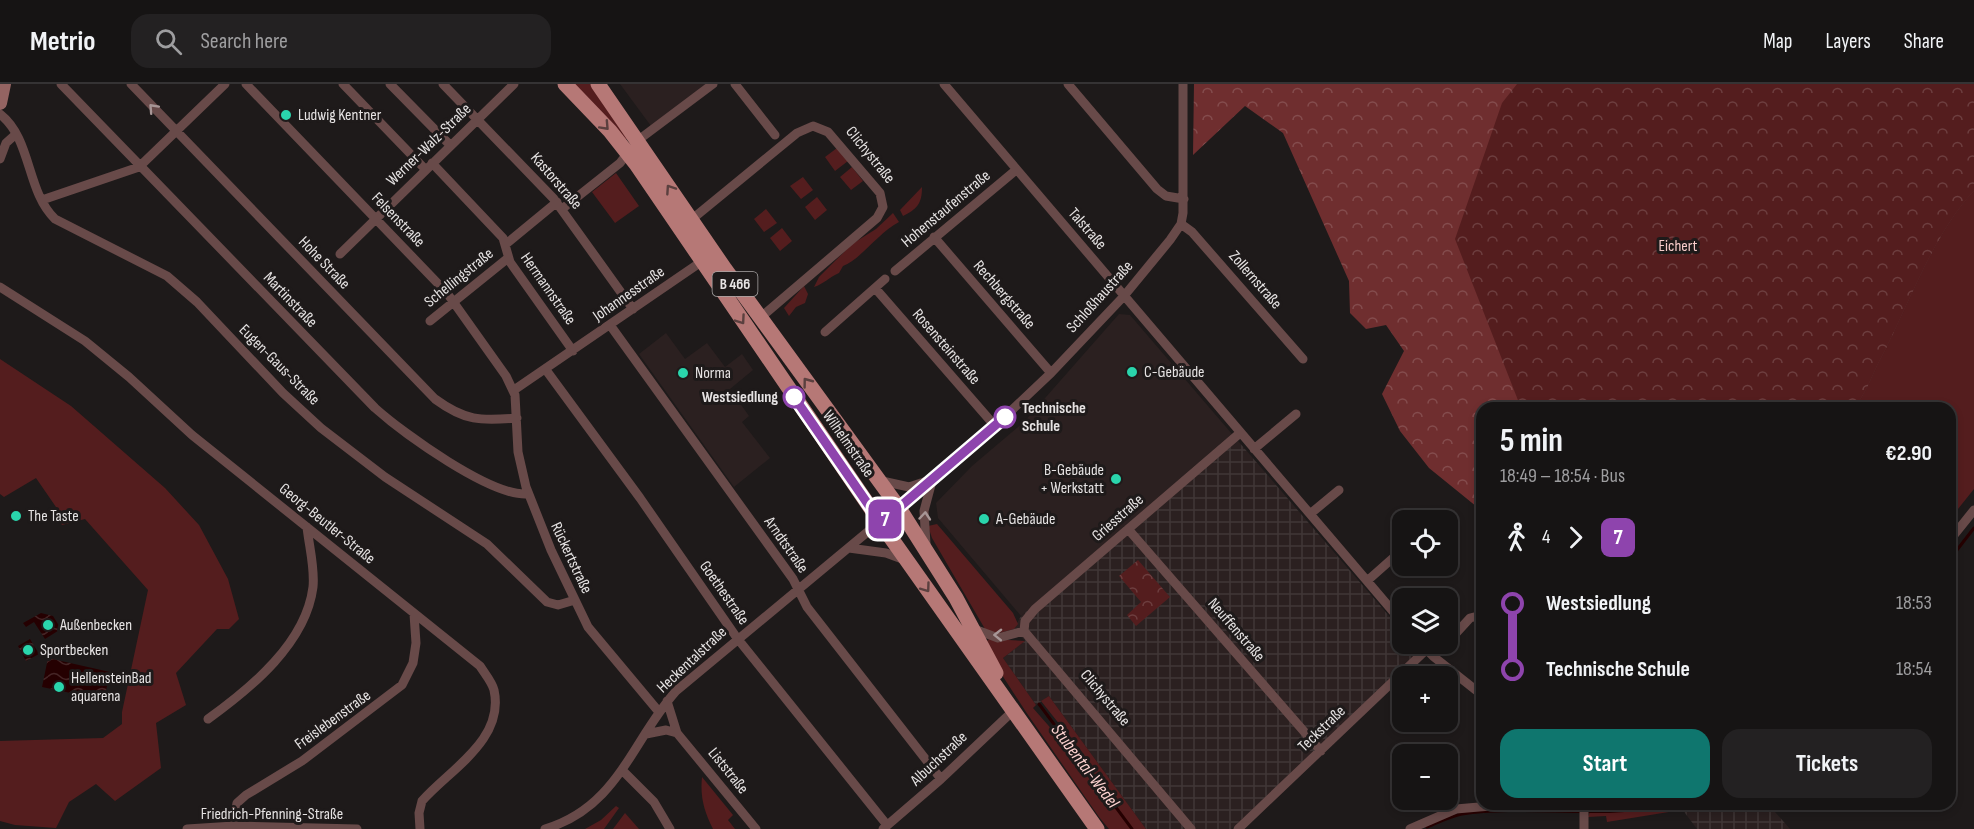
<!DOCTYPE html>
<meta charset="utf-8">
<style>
body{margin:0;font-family:"Sofia Sans Condensed",sans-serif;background:#232122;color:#f1f3f6;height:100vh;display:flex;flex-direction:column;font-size:22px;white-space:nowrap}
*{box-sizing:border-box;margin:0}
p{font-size:20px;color:#9e9ea0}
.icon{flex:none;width:33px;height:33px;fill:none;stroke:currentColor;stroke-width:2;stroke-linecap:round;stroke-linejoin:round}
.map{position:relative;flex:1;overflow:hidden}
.sheet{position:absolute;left:1476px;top:318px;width:480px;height:408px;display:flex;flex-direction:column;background:#161414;border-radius:18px;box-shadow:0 3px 9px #0003,0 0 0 2px #353334}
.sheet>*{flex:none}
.badge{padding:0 12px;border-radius:9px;font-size:21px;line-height:39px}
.controls{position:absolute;left:1392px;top:426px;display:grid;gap:12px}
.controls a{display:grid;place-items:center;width:66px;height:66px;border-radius:12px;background:#161414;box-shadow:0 3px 9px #0003,0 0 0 2px #353334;font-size:30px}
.map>.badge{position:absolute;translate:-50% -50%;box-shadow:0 0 0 3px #fff}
.legs{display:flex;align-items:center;gap:9px;height:66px;padding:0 24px;font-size:20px}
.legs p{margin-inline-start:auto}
.overview{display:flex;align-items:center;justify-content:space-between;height:102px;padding:0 24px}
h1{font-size:33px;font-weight:700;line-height:45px}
.action{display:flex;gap:12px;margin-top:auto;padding:12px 24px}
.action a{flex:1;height:69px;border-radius:18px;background:#0f766e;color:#fff;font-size:24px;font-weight:700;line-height:69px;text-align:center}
.action a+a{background:#232122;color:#f1f3f6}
ul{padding:0 24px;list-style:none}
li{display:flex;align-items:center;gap:21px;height:66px;font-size:22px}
li i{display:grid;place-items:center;width:9px;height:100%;margin:0 8px;background:currentColor}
li i::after{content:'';width:15px;height:15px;margin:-8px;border:4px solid;border-radius:50%;background:#161414}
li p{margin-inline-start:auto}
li:first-child i{background:linear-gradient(#0000 50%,currentColor 0)}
li:last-child i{background:linear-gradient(currentColor 50%,#0000 0)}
header{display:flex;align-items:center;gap:36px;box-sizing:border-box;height:84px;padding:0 30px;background:#161414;border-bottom:2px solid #353334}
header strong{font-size:28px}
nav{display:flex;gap:33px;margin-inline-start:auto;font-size:21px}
.search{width:420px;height:54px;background:#232122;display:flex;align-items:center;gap:15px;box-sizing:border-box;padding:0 21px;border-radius:18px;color:#9e9ea0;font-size:22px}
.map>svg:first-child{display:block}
.built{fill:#2b2020}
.industrial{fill:url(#industrial-grid)}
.grass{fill:#541d1e}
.forest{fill:url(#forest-crowns)}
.park{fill:url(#park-crowns)}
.water{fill:url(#water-waves)}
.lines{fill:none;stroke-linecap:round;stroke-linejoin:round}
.stream{stroke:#250001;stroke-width:3}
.street{stroke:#684a49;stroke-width:9}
.secondary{stroke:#946462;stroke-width:14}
.primary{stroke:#b67876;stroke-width:15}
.oneway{stroke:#a79696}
.oneway2{stroke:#5b403f}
.line-1-casing{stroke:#fff;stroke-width:14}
.line-1{stroke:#8e44ad;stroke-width:9}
.poi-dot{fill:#2ad5ac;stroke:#1e1a1a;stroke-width:2}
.stop-1-dot{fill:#fff;stroke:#8e44ad;stroke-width:3}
.labels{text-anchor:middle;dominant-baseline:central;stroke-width:6;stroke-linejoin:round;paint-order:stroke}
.shield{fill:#1e1a1a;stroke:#aaa7a7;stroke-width:1.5}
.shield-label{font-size:15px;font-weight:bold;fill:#e6e3e3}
.poi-label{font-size:16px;fill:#e6e3e3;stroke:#1e1a1a;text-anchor:start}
.street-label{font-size:16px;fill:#e6e3e3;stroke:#1e1a1a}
.park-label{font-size:16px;fill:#f7ccca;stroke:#1e1a1a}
.stop-label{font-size:16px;font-weight:bold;fill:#e6e3e3;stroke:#1e1a1a;text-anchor:end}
.water-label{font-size:18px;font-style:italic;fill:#fed3d1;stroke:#1e1a1a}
</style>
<header>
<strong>Metrio</strong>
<div class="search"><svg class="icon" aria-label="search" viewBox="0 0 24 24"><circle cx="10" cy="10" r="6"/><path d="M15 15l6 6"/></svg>Search here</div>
<nav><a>Map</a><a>Layers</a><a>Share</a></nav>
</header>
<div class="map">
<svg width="1974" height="745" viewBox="0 0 1974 745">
<defs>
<pattern id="industrial-grid" width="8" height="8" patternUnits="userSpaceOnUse" patternTransform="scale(1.5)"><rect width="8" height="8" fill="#2b2020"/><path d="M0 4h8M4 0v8" fill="none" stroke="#403636"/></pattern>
<pattern id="forest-crowns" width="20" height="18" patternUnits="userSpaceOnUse" patternTransform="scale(1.5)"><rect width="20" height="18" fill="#6f2e2f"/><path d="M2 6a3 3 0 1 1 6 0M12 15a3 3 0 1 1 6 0" fill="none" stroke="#844c4d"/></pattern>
<pattern id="park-crowns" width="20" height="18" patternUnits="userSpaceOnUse" patternTransform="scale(1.5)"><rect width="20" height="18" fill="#541d1e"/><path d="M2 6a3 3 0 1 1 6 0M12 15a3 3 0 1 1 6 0" fill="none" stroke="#6d3e3f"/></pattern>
<pattern id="water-waves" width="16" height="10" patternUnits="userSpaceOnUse" patternTransform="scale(1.5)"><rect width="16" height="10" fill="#250001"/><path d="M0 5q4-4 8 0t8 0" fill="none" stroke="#452526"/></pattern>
</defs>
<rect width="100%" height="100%" fill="#1e1a1a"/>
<!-- built -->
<path class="built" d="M 620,0 L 707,0 L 651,42 Z
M 1119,230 L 1130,231 L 1232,350 L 1021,532 L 938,434 L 936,419 L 972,382 L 1024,338 Z
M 666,249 L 685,275 L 707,259 L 725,283 L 742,270 L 753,286 L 730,305 L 749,332 L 742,338 L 770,374 L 734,403 L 639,270 Z"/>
<!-- industrial -->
<path class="industrial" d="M 1232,350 L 1402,547 L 1402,560 L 1413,560 L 1421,569 L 1231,745 L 1146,745 L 1049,612 L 1036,621 L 1003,574 L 1025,557 L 1014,545 L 1021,532 Z
M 1698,720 L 1768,720 L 1790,745 L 1697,745 L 1682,725 Z"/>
<!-- grass -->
<path class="grass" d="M 573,0 L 591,0 L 629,55 L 624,55 Z
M 837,64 L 848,77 L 835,87 L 825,73 Z
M 852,83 L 863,97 L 851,106 L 840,93 Z
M 616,89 L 639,122 L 615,139 L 592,108 Z
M 803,93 L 813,106 L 801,115 L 790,102 Z
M 922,103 C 922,120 917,125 903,132 L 900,126 Z
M 1974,107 L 1974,405 L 1950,435 L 1950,324 L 1853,324 C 1864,314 1871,294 1878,280 C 1908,224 1931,153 1974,107 Z
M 817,113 L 827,126 L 815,136 L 805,123 Z
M 766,125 L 777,139 L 764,148 L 754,135 Z
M 893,129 L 899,138 C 878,149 860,176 843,182 L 839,189 C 829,193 824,200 814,203 L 819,193 L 852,160 L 876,145 Z
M 782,144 L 792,157 L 780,167 L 770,154 Z
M 804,202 L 808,210 L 805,219 L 796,223 L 789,232 L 784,224 Z
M 0,275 L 71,322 L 165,404 L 199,441 L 228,495 L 239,535 L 229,545 L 217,545 L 176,589 L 186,621 L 156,639 L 161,684 L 115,717 L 96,700 L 69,718 L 56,744 L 15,741 L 0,737 L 0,657 L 103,654 L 122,640 L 122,628 L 148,506 L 85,435 L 62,441 L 55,430 L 56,423 L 36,394 L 4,413 L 0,410 Z
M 937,440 L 1013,529 L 1018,540 L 1014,545 L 996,550 L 985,545 L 932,454 L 928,442 Z
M 989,555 L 1025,557 L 1003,574 L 1036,621 L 1033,624 L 1062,657 L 1068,651 L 1041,617 L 1049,612 L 1146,745 L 1109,745 L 1099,733 L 1026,628 L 1000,588 L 987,557 Z
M 702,693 L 733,731 L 728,736 L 735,745 L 713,745 C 704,727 700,713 702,693 Z
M 1605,720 L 1670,720 L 1675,727 L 1607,738 L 1606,732 L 1588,733 L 1591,725 Z
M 616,722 L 619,724 L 604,745 L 585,745 L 601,736 Z
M 625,729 L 639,745 L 613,745 Z"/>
<!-- forest -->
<path class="forest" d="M 1194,0 L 1974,0 L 1974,107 C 1931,153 1908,224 1878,280 C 1871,294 1864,314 1853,324 L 1482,324 L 1482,427 L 1429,384 L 1400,347 L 1382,310 L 1404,267 L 1386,241 L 1366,245 L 1350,229 L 1349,197 L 1283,49 L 1245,22 L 1193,71 Z"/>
<!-- park -->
<path class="park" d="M 1517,0 L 1974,0 L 1974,107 C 1931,153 1908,224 1878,280 C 1871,294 1864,314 1853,324 L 1521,324 L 1455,155 L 1502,19 Z
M 1138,476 L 1170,513 L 1136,542 L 1127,531 L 1141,518 L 1119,492 Z"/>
<!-- water -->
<path class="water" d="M 41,529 L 53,532 L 61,545 L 45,555 L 34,538 L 26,543 L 23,539 Z
M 30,555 L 39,570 L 26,577 L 18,562 Z
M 48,574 L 110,588 L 104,616 L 42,603 Z"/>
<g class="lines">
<!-- stream -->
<path class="stream" d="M 1950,475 L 1974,444
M 1039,620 L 1132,745
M 1427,743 C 1438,739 1450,732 1462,730 C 1530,720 1602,736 1670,720"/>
<!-- street -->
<path class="street" d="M 61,0 L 375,324 C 403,349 491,413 528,410
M 131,0 L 435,315 C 465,337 480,337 517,334
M 246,0 L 447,209 L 506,292 L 515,311 L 518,368 L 526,403 L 551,466 L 588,543 L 659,628
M 343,0 L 425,85
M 390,0 L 450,61
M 443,0 L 554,115 L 633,225
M 735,0 L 775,51
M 944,0 L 1402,538
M 1068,0 L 1157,105 L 1166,112 L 1184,115
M 0,30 C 32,55 26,107 55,135 L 167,192 L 197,218 L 283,309 L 321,344 L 385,393 L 487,460 L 547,518 L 558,521 L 575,516
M 0,75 L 6,59 L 16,50
M 432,79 L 503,154 L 510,178 L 573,267
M 42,116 L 139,83 L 225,0
M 562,125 L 620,79 L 637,57 L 713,0
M 691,136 L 797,49 L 813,42 L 828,48 L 880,109 L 883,123 L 877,134 L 760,234
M 1181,140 L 1192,148 L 1303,275
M 934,153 L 1051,289
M 506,160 L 557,118
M 340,170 L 514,0
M 895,187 L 1016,86
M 0,203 L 85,257 L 129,293 L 192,351 L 480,582 C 485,590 492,598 494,606 C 505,656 449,686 422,717 L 419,729 L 420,745
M 875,204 L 995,342
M 430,237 L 508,174
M 610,241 L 793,495 L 807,523 L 941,695
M 825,248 L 885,195
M 546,286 L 640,414 L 737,554 L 887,741
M 514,306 L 701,178
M 1254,365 L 1296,330
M 882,397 L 909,403 L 927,397
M 1310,430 L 1339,406
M 1128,445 L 1321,667
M 1950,456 L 1974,426
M 926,460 L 924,427 L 932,397
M 849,464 L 886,469 L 905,476
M 1367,497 L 1402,466
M 974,545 L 998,554 L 1024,547
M 1024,547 L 1025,537 L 1035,525 L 1240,349
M 1024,547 L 1191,745
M 1448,558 L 1470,534 L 1482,531
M 1421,560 L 1434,573 L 1482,611
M 1434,573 L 1446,560
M 667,617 L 677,649 L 756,745
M 208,635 C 251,604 306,559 313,503 C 315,484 309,462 307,443
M 646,650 L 666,646 L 677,649
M 623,687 L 654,718 L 670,745
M 1584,720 L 1584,745
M 187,745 L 234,742 L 357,745
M 233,745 L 237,719 L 246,711 L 302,677 L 402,601 L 413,579 L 416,559 L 414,530
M 545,745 C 618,723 631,658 676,607 L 995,342 L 1051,289 L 1124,212 L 1170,156 L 1181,140 L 1183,129 L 1183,0
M 883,745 L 941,695 L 1014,626
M 1238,745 L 1426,566
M 1410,745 L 1456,725 L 1514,720"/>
<!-- secondary -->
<path class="secondary" d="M 0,19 L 4,0"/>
<!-- primary -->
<path class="primary" d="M 565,0 L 610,47 L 636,80 L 891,454 L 1097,745
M 598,0 L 725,185 L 899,424 L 956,514 L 996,589"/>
</g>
<!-- one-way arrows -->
<defs><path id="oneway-chevron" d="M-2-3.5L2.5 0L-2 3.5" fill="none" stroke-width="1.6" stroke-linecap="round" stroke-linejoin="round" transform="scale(1.5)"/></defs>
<g class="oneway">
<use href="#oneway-chevron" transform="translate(153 24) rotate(-133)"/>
<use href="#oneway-chevron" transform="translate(925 432) rotate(-85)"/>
<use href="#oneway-chevron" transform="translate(998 551) rotate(-179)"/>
</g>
<g class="oneway2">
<use href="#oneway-chevron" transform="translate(605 42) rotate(47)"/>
<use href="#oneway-chevron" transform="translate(670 105) rotate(-124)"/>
<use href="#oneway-chevron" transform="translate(741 236) rotate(55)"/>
<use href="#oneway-chevron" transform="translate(807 298) rotate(-127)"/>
<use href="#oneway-chevron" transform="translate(926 504) rotate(54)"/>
</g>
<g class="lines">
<defs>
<path id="line-1" d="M 794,313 L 881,439 L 1005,333"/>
</defs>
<!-- line-1 casing -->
<use href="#line-1" class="line-1-casing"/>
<!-- line-1 -->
<use href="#line-1" class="line-1"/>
</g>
<!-- markers -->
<g class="poi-dot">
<circle cx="286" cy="31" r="6"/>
<circle cx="1132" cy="288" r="6"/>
<circle cx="683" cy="289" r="6"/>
<circle cx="1116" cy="395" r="6"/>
<circle cx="16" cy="432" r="6"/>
<circle cx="984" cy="435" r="6"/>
<circle cx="48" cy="541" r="6"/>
<circle cx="28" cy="566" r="6"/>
<circle cx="59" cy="603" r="6"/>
</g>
<g class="stop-1-dot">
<circle cx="794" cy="313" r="10"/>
<circle cx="1005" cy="333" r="10"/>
</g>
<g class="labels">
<!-- shield labels -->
<rect class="shield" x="712.5" y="188" width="45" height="24" rx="4.5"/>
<g class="shield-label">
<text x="735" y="200">B 466</text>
</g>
<!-- poi labels -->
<g class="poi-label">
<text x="298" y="31">Ludwig Kentner</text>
<text x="1144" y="288">C-Gebäude</text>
<text x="695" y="289">Norma</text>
<text x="1104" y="386" text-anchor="end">B-Gebäude<tspan x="1104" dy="18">+ Werkstatt</tspan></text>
<text x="28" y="432">The Taste</text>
<text x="996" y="435">A-Gebäude</text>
<text x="60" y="541">Außenbecken</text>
<text x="40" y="566">Sportbecken</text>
<text x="71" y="594">HellensteinBad<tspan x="71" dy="18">aquarena</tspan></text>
</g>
<!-- street labels -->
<g class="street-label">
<text transform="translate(429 61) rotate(-44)">Werner-Walz-Straße</text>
<text transform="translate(870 71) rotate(51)">Clichystraße</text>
<text transform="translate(556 97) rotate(49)">Kastorstraße</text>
<text transform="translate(946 125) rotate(-40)">Hohenstaufenstraße</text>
<text transform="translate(398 136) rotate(46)">Felsenstraße</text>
<text transform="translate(1087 145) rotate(49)">Talstraße</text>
<text transform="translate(324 179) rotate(46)">Hohe Straße</text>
<text transform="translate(459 194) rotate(-39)">Schellingstraße</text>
<text transform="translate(1255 196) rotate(49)">Zollernstraße</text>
<text transform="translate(548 205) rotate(55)">Hermannstraße</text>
<text transform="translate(629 210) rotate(-35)">Johannesstraße</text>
<text transform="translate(1004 211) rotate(49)">Rechbergstraße</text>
<text transform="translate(1100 213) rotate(-48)">Schloßhaustraße</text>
<text transform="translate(290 216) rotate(46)">Martinstraße</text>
<text transform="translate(946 263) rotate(49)">Rosensteinstraße</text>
<text transform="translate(279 281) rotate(45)">Eugen-Gaus-Straße</text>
<text transform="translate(848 360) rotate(55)">Wilhelmstraße</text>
<text transform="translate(1118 434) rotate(-41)">Griesstraße</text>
<text transform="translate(327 440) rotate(39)">Georg-Beutler-Straße</text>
<text transform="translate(786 461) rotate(55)">Arndtstraße</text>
<text transform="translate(571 474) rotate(65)">Rückertstraße</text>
<text transform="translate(724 509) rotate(55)">Goethestraße</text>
<text transform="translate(1236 546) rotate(49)">Neuffenstraße</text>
<text transform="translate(692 576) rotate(-43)">Heckentalstraße</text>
<text transform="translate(1105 614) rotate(50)">Clichystraße</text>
<text transform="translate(333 636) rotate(-36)">Freislebenstraße</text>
<text transform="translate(1322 645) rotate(-44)">Teckstraße</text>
<text transform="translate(939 675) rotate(-43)">Albuchstraße</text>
<text transform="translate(728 687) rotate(51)">Liststraße</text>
<text x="272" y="730">Friedrich-Pfenning-Straße</text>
</g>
<!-- park labels -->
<g class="park-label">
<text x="1678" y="162">Eichert</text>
</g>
<!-- stop labels -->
<g class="stop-label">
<text x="778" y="313">Westsiedlung</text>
<text x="1022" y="324" text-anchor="start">Technische<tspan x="1022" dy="18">Schule</tspan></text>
</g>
<!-- water labels -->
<g class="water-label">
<text transform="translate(1085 682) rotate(53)">Stubental-Wedel</text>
</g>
</g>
</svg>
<div class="controls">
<a><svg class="icon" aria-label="locate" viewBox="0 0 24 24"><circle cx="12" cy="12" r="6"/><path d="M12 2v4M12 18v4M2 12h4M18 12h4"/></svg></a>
<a><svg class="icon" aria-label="layers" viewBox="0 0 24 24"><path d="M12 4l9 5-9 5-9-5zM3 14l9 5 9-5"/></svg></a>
<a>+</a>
<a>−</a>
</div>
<b class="badge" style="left:885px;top:435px;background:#8e44ad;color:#fff">7</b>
<section class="sheet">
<div class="overview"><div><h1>5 min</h1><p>18:49 – 18:54 · Bus</p></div><b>€2.90</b></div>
<div class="legs"><svg class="icon" aria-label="walk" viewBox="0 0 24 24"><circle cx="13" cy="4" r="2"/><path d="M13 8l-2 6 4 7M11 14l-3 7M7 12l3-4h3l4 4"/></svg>4<svg class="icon" aria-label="forward" viewBox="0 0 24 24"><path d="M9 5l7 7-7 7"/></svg><b class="badge" style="background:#8e44ad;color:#fff">7</b></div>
<ul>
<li><i style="color:#8e44ad"></i><b>Westsiedlung</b><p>18:53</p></li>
<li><i style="color:#8e44ad"></i><b>Technische Schule</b><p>18:54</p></li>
</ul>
<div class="action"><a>Start</a><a>Tickets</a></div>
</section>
</div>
